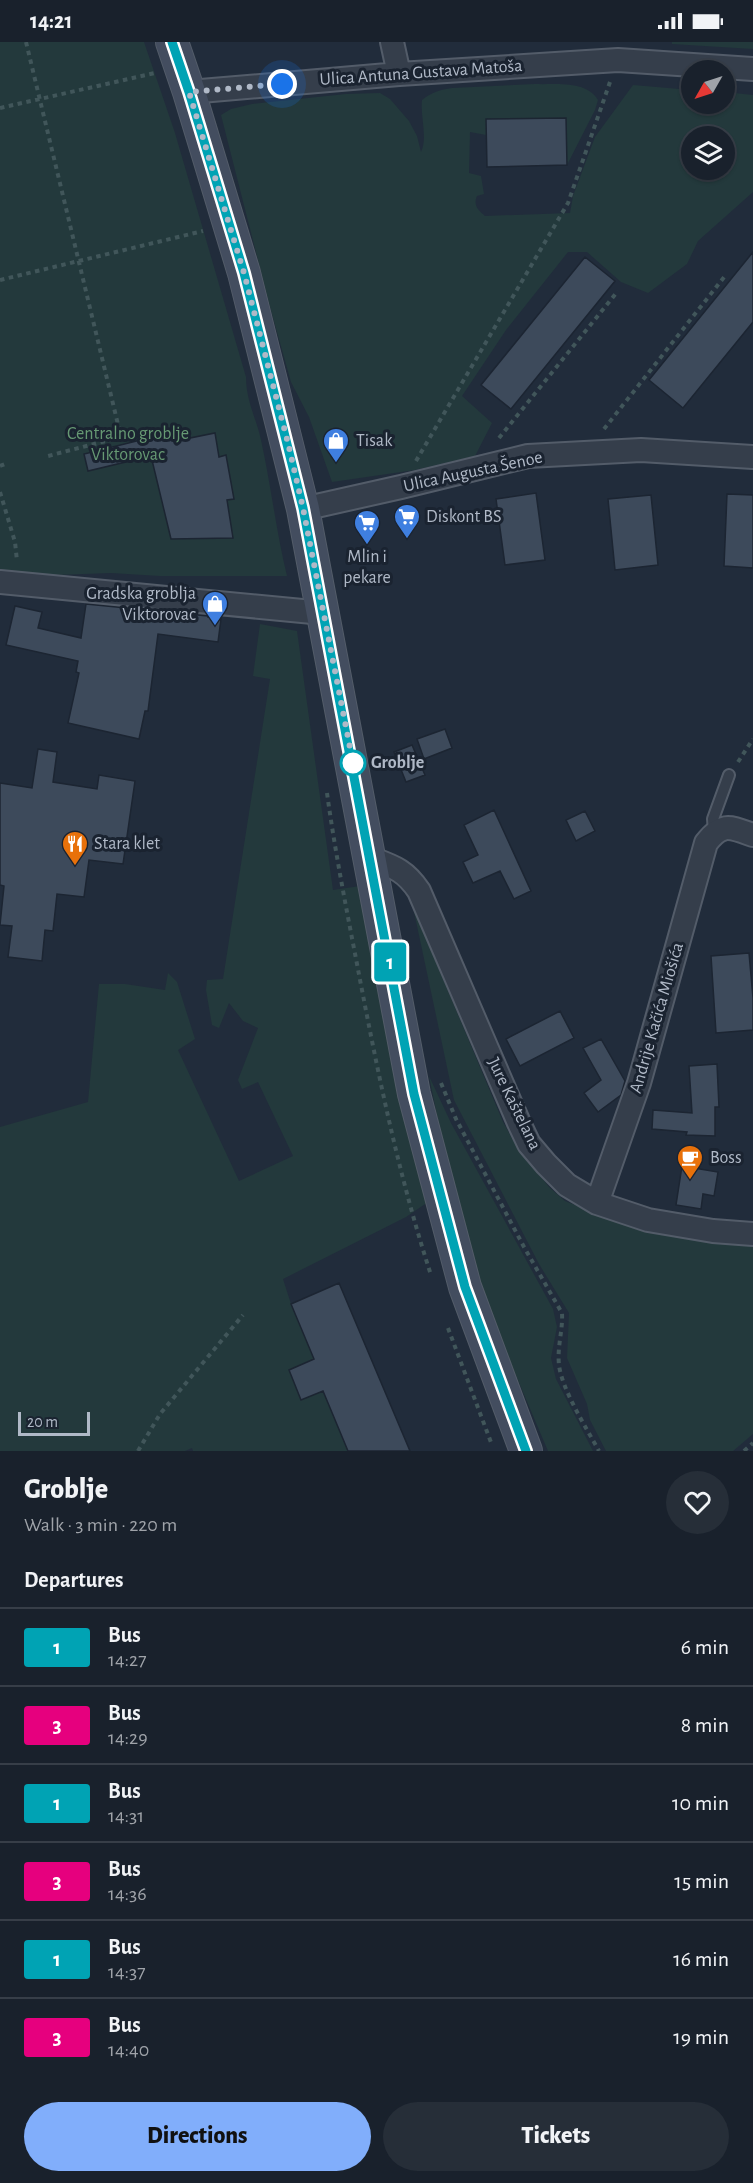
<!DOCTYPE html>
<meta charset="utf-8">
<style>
body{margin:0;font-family:"Alegreya Sans",sans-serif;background:#262e38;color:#f1f3f6;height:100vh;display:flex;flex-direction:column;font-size:22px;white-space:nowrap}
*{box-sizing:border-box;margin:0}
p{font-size:20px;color:#9fa3a9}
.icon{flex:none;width:33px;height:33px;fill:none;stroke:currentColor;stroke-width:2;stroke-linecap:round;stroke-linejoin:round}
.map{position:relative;height:1409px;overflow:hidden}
.drawer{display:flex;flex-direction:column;background:#19212c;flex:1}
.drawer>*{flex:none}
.badge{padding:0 12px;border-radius:4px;font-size:21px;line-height:39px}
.needle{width:39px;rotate:231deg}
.buttons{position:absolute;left:681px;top:18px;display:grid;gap:12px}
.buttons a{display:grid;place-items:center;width:54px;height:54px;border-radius:50%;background:#19212c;box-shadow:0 2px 4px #0004,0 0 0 2px #373e48;font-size:30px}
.scale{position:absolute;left:18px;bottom:15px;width:72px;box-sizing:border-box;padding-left:6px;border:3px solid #b0b9c7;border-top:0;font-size:16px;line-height:21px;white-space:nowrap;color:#b0b9c7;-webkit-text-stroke:4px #1a2330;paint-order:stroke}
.you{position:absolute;width:30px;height:30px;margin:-15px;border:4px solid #fff;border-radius:50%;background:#1a73e8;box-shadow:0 0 0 9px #1a73e833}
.map>.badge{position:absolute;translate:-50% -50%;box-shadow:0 0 0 3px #fff}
h2{padding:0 24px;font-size:22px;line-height:54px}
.round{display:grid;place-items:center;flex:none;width:63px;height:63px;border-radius:32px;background:#262e38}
.summary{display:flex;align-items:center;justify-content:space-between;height:102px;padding:0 24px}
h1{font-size:28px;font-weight:800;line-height:45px}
.primary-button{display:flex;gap:12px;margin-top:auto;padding:12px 24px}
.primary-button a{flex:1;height:69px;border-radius:36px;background:#81aefb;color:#111;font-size:24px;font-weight:800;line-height:69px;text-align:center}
.primary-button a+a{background:#262e38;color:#f1f3f6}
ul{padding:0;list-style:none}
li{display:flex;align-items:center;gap:18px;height:78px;padding:0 24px;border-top:2px solid #373e48}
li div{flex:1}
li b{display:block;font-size:22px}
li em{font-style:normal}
li .badge{min-width:66px;font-weight:700;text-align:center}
.status{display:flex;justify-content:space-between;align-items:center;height:42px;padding:0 30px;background:#19212c;direction:ltr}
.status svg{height:16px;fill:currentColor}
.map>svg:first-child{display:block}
.green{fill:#23393c;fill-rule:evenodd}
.building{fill:#3d4a5b;stroke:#1c2532;stroke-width:1.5}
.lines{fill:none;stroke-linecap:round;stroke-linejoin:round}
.service-casing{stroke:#535c69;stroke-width:14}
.minor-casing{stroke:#535c69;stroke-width:26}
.secondary-casing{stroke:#535c69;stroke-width:34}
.path{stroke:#41565a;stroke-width:4;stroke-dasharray:4.5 4.5;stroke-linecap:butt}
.service{stroke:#353e4b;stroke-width:10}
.minor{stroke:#353e4b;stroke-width:22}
.secondary{stroke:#434d5f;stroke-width:32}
.line-casing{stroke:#fff;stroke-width:14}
.line{stroke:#00a3b4;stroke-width:9}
.walk{stroke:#b0b9c7;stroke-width:6;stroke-dasharray:0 10.8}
.stop-dot{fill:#fff;stroke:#00a3b4;stroke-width:3}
.labels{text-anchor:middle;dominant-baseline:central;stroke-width:6;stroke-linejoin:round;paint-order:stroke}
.street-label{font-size:18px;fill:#b0b9c7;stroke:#1a2330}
.park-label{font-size:18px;fill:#669973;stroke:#1a2330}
.poi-label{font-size:18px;fill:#b0b9c7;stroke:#1a2330;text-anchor:start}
.stop-label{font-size:18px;font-weight:bold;fill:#b0b9c7;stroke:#1a2330;text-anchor:start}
</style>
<div class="status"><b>14:21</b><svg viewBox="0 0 49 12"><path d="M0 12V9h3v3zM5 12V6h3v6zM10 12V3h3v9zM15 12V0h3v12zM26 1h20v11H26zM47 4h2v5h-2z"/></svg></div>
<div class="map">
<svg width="753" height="1409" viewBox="0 0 753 1409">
<rect width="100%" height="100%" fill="#212c3b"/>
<!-- green -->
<path class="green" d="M 0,0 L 144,0 L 175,91 L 246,335 C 246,359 256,375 261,398 C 271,443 276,489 287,534 L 160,534 L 111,531 L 0,535 Z
M 672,0 L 753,0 L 753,7 L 672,2 Z
M 535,42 C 555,43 586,38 598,58 L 595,68 L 567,123 L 566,76 L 486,77 L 486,93 L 470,90 L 469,131 L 481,134 L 484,152 L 477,154 C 473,163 478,168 485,174 L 570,171 L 573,154 L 595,95 L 633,43 L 691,48 L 692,62 L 724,62 L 725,50 L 753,53 L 753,150 L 698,199 L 687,222 L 648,251 L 621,240 L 587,210 L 568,210 L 506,288 L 462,354 L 492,381 L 475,414 L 415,428 L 332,440 L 309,375 L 291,340 L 270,265 L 221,73 L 231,67 L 252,62 L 346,52 L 380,51 L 390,57 L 409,79 L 417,94 L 421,110 C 428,96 420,74 422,58 C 432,50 440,48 452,46 ZM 692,94 L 724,94 L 724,128 L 692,128 Z
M 260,582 L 297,589 L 333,848 L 360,844 L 428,1160 L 406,1175 L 283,1237 L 291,1262 L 314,1317 L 289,1328 L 301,1358 L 323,1349 L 348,1409 L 193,1409 L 192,1406 L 185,1409 L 0,1409 L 0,1085 L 88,1060 L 99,942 L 125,942 L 165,948 L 168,931 L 177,940 L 195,997 L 178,1008 L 239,1139 L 293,1114 L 258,1040 L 242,1047 L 238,1038 L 258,986 L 243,979 L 229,961 L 219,986 L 212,983 L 206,948 L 207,938 L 223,937 L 270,637 L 253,634 Z
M 413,865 L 503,1080 L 513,1098 L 538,1131 L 549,1145 L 565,1159 L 636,1187 L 676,1194 L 753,1202 L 753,1392 L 733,1409 L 606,1409 L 590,1378 L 587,1362 L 567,1316 L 569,1271 L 539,1222 L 454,1058 Z
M 429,1034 L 451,1081 L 553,1267 L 557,1285 L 551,1316 L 556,1337 L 593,1409 L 548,1409 L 483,1256 L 451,1142 Z"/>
<!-- building -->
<path class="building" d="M 566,76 L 567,123 L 487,125 L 486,77 Z
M 753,210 L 753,280 L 683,366 L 649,338 Z
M 585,215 L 615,239 L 511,367 L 481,343 Z
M 173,390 L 175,399 L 215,391 L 219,415 L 226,413 L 234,457 L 227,458 L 233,496 L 171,497 L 151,414 L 88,429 L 84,412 Z
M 536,451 L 545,518 L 505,523 L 496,457 Z
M 727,452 L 753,453 L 753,526 L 724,524 Z
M 651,453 L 658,523 L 615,528 L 608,457 Z
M 86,562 L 208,574 L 208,575 L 221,577 L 218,600 L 158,592 L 148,669 L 145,669 L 139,697 L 68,681 L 79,631 L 76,630 L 78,619 L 6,603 L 15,564 L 42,570 L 38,586 L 81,596 Z
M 445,687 L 452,706 L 424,717 L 417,697 Z
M 412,703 L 425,733 L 406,740 L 394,710 Z
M 38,707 L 57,710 L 53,740 L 97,747 L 99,733 L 135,739 L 123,822 L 89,818 L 84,855 L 57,852 L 53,889 L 45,888 L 42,919 L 8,915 L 12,884 L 0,883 L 4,844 L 0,843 L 0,741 L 32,746 Z
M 494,768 L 531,849 L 514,857 L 500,829 L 473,841 L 463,820 L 478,813 L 464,783 Z
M 585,769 L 595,789 L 576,799 L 566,778 Z
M 749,911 L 753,956 L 753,988 L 716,991 L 711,914 Z
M 560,969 L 574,996 L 520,1024 L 506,997 Z
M 601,997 L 625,1039 L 621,1053 L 598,1070 L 584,1051 L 601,1038 L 583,1006 Z
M 717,1022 L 719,1065 L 715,1065 L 715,1094 L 686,1093 L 687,1090 L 652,1087 L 653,1068 L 692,1071 L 689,1024 Z
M 682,1124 L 718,1130 L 714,1154 L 703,1152 L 701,1167 L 676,1163 Z
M 339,1241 L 410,1409 L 348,1409 L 323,1349 L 301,1358 L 289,1328 L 314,1317 L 291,1262 Z"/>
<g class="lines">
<defs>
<path id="service" d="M 714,790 L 713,777 L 729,733"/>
<path id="minor" d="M 392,0 L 399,32
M 189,50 L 399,32 L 618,18 L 753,27
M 303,467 L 401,445 L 528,414 L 641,408 L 753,415
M 0,540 L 323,571
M 370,816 C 394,825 405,828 419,849 L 519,1081 L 529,1102 L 546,1122 L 567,1143 L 597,1161 L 648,1178 L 713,1189 L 753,1192
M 597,1161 L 639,1041 L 706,801 C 722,780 730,785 753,793"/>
<path id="secondary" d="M 172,0 L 189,50 L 244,231 L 303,467 L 414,1052 L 465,1245 L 526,1409"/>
</defs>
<!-- service casing -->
<use href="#service" class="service-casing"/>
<!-- minor casing -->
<use href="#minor" class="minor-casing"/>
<!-- secondary casing -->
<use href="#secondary" class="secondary-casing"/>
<!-- path -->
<path class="path" d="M 26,0 L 121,395 L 48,414
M 0,66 L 155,31
M 0,238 L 203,189
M 604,387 L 725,234
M 499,396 L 618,249
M 416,419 L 568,161 L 610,40
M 0,424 L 5,422
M 0,450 L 15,500 L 17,519
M 738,720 L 753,697
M 327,751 C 335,809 346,865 357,922 C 377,1027 398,1132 431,1233
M 441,1041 L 456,1077 L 524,1205 L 562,1271 C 563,1289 557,1304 559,1323 C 562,1348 587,1387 599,1409
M 448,1286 L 492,1403
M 138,1409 L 160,1372 L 243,1273
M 744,1409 L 753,1401"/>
<!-- service -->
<use href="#service" class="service"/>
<!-- minor -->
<use href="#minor" class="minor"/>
<!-- secondary -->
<use href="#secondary" class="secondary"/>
</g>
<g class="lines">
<defs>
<path id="line" d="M 172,0 L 189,50 L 244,231 L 303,466 L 414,1052 L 465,1245 L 526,1409"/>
</defs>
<!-- line casing -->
<use href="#line" class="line-casing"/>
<!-- line -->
<use href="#line" class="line"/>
<!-- walk -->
<path class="walk" d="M 282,42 L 189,50 L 244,231 L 288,401 L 303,466 L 353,721"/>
</g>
<!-- icons -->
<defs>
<symbol id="shop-pin" viewBox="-11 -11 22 30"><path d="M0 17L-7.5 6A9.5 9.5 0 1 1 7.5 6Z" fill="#3f7fe0" stroke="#1a2330"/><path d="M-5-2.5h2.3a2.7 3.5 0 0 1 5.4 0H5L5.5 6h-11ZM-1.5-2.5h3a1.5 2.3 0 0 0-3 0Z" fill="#fff"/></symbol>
<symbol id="supermarket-pin" viewBox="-11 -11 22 30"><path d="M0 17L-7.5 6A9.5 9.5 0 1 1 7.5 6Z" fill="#3f7fe0" stroke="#1a2330"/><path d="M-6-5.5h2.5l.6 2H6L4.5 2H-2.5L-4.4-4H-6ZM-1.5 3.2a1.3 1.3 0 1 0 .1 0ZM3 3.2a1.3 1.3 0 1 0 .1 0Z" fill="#fff"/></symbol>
<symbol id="restaurant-pin" viewBox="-11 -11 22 30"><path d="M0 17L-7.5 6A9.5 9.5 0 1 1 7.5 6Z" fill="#e8710a" stroke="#1a2330"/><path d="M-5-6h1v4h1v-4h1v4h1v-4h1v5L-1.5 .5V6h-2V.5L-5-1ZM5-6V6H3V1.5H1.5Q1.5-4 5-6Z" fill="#fff"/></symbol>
<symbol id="cafe-pin" viewBox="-11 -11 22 30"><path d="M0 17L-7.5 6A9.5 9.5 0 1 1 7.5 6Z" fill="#e8710a" stroke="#1a2330"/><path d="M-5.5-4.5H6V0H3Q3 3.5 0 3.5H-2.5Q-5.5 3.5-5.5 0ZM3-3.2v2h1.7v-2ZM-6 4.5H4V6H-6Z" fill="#fff"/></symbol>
</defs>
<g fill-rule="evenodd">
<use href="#shop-pin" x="321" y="384" width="30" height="40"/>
<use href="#supermarket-pin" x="392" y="460" width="30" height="40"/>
<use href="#supermarket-pin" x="352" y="466" width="30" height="40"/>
<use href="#shop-pin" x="200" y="547" width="30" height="40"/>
<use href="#restaurant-pin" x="60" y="787" width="30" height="40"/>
<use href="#cafe-pin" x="675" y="1101" width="30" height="40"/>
</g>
<!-- markers -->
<circle class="stop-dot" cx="353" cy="721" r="12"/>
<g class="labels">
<!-- street labels -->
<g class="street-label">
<text transform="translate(421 31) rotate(-4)">Ulica Antuna Gustava Matoša</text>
<text transform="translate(473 430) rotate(-12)">Ulica Augusta Šenoe</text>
<text transform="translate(657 976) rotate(-74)">Andrije Kačića Miošića</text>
<text transform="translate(514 1062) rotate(64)">Jure Kaštelana</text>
</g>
<!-- park labels -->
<g class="park-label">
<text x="128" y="392">Centralno groblje<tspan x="128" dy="21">Viktorovac</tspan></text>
</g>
<!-- poi labels -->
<g class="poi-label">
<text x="356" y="399">Tisak</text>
<text x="426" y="475">Diskont BS</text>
<text x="367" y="515" text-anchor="middle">Mlin i<tspan x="367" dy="21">pekare</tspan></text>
<text x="196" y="552" text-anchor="end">Gradska groblja<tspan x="196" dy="21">Viktorovac</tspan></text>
<text x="94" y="802">Stara klet</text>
<text x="710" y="1116">Boss</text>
</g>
<!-- stop labels -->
<g class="stop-label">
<text x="371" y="721">Groblje</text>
</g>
</g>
</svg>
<div class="buttons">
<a><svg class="needle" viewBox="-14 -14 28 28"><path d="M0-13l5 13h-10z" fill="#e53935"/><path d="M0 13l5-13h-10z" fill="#9fa3a9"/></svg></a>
<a><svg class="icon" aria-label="layers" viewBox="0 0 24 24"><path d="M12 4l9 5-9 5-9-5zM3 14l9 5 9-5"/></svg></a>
</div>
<div class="scale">20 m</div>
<div class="you" style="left:282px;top:42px"></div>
<b class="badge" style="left:390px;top:920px;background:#00a3b4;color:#fff">1</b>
</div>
<section class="drawer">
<div class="summary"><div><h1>Groblje</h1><p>Walk · 3 min · 220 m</p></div><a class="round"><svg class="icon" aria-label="heart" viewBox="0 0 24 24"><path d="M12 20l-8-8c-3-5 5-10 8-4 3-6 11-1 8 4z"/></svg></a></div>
<h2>Departures</h2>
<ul>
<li><span class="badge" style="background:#00a3b4;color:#fff">1</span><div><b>Bus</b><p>14:27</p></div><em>6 min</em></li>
<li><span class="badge" style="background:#e6007e;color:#fff">3</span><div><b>Bus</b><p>14:29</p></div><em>8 min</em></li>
<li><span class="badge" style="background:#00a3b4;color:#fff">1</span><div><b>Bus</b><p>14:31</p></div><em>10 min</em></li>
<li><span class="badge" style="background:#e6007e;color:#fff">3</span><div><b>Bus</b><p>14:36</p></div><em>15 min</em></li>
<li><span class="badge" style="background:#00a3b4;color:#fff">1</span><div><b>Bus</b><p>14:37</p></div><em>16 min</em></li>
<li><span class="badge" style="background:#e6007e;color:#fff">3</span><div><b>Bus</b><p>14:40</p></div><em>19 min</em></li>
</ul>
<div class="primary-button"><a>Directions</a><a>Tickets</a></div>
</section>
